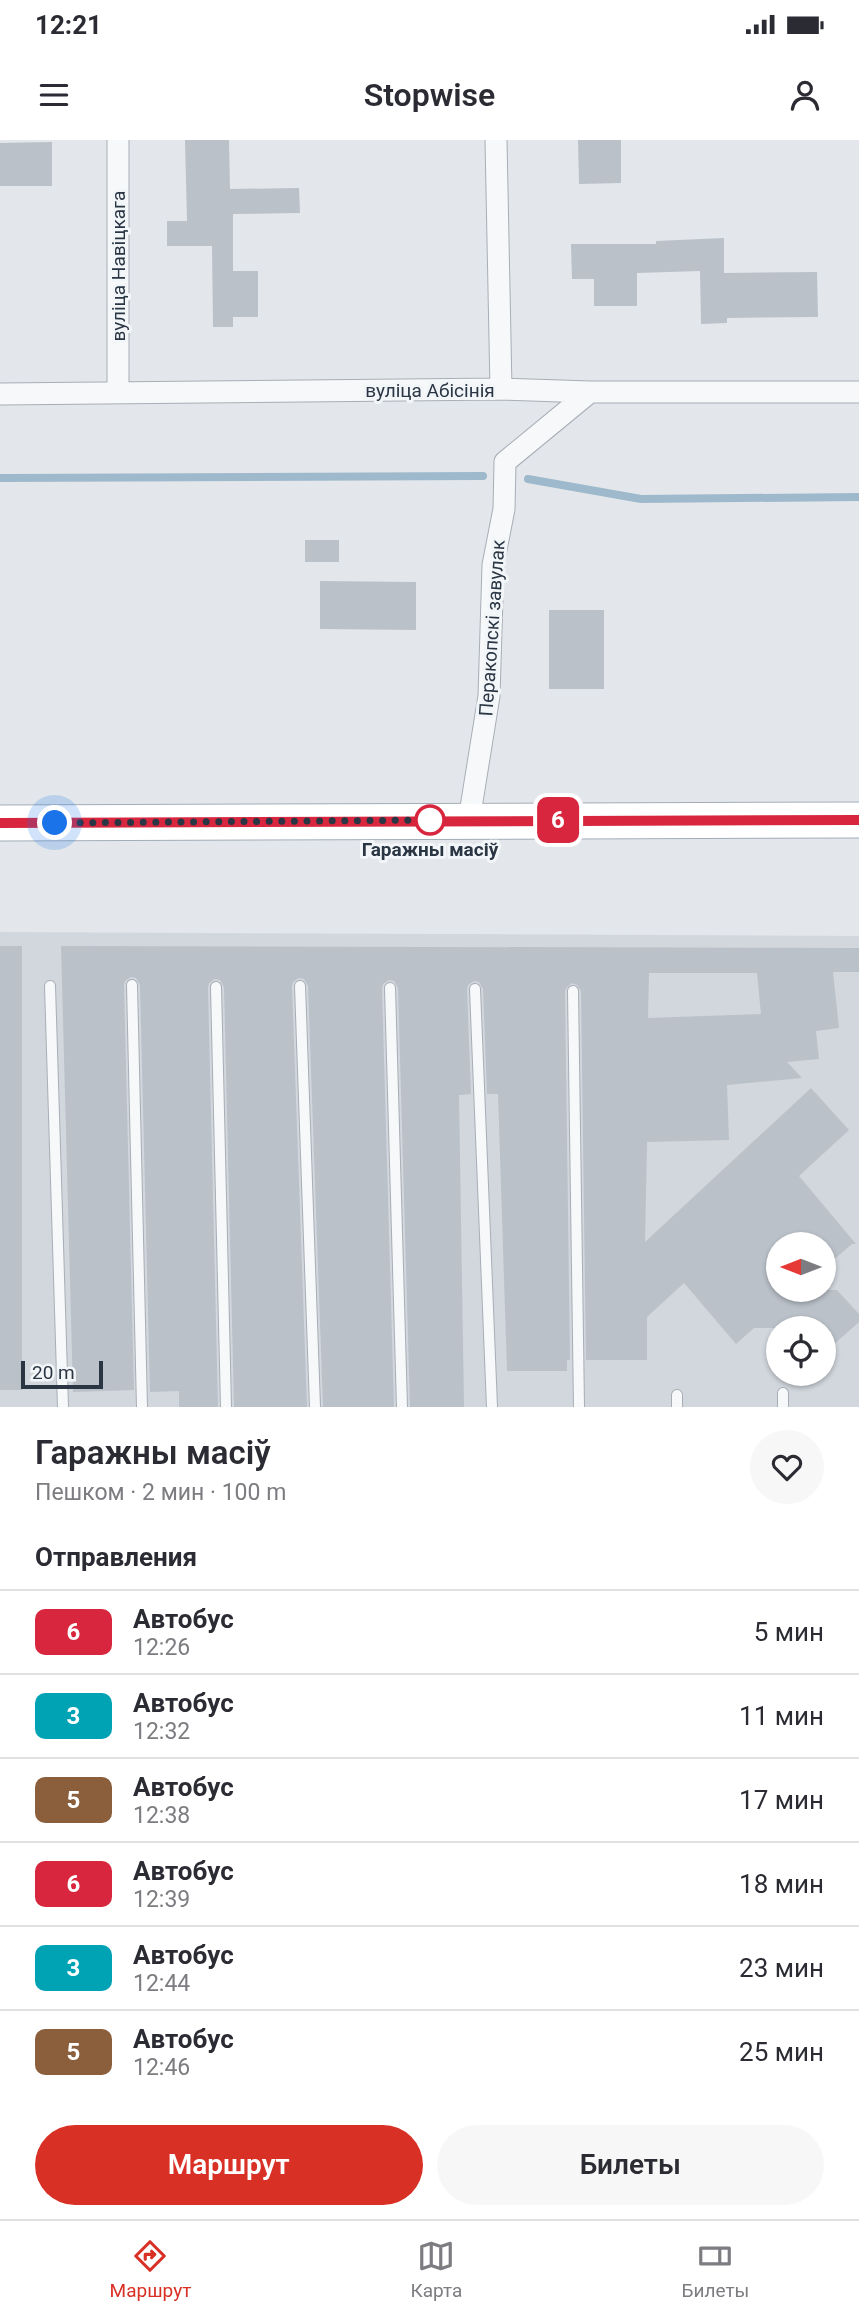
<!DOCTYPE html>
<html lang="ru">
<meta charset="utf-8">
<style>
body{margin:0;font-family:Roboto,sans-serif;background:#f7f7f7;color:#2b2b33;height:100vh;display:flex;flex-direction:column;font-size:26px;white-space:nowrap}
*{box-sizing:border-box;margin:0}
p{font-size:23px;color:#7c7c81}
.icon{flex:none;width:38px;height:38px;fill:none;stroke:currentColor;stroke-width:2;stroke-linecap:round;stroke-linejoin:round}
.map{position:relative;height:1267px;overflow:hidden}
.panel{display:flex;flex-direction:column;background:#fff;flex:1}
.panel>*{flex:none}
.badge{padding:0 14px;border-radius:10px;font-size:24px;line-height:46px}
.needle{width:46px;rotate:270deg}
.buttons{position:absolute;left:766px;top:1092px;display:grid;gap:14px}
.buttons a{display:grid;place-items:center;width:70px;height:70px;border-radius:50%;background:#fff;box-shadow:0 2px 5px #0004;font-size:35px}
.scale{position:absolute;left:21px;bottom:18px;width:82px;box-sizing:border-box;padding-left:7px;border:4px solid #2a3644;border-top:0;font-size:19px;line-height:24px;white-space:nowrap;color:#2a3644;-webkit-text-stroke:5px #f3f6f8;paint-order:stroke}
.you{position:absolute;width:35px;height:35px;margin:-18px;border:5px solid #fff;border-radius:50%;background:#1a73e8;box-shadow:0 0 0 10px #1a73e833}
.map>.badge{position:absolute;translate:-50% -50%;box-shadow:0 0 0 4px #fff}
h2{padding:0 35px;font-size:26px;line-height:63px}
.round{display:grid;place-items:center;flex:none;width:74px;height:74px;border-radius:37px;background:#f7f7f7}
.summary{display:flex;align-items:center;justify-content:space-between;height:119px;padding:0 35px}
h1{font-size:33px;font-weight:600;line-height:52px}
.primary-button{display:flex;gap:14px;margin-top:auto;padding:14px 35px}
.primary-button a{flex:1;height:80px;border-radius:42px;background:#d93025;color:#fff;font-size:28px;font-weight:600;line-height:80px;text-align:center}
.primary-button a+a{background:#f7f7f7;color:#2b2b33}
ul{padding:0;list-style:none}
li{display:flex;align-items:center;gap:21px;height:84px;padding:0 35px;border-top:2px solid #e1e1e2}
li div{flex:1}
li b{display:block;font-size:26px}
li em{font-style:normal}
li .badge{min-width:77px;font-weight:700;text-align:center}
.status{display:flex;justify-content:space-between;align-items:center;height:49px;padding:0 35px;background:#fff;direction:ltr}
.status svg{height:19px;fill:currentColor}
header{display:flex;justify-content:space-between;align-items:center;height:91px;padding:0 35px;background:#fff;font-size:32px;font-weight:600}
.tabs{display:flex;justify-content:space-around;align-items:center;height:98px;border-top:2px solid #e1e1e2;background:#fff;font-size:19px;color:#7c7c81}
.tabs a{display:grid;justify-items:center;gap:4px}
.tabs .selected{color:#d93025}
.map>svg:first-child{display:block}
.built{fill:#d1d7dd;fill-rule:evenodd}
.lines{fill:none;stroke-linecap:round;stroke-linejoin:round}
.stream{stroke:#9eb9cc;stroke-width:8}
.building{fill:#bac1c9;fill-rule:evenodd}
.lane-casing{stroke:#a8aeb6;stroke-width:12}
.street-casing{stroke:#a8aeb6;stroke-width:23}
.primary-casing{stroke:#a2adb7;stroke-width:37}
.lane{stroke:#f6f8f9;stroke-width:10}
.street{stroke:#f6f8f9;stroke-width:21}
.primary{stroke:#fff;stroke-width:35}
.line-casing{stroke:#fff;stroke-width:16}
.line{stroke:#d7263d;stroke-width:10}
.walk{stroke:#2a3644;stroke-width:7;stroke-dasharray:0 12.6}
.stop-dot{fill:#fff;stroke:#d7263d;stroke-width:3.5}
.labels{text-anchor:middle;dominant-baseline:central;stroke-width:6;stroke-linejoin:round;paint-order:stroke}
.street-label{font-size:19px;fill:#2a3644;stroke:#f3f6f8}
.stop-label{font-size:19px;font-weight:bold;fill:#2a3644;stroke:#f3f6f8}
</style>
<div class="status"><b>12:21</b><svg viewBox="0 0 49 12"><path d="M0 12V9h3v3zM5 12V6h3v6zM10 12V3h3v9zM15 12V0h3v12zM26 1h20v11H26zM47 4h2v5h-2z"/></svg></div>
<header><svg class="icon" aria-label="menu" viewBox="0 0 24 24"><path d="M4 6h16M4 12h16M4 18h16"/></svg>Stopwise<svg class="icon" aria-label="person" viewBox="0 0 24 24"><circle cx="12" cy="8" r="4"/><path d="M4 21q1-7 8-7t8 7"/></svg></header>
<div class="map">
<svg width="859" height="1267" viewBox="0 0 859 1267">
<rect width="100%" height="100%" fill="#e3e7eb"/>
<!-- built -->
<path class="built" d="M 0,792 L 859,796 L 859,1267 L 0,1267 ZM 779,1104 L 824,1104 L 824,1150 L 779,1150 ZM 779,1188 L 824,1188 L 824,1234 L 779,1234 Z"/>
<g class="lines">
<!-- stream -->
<path class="stream" d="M 0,338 L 483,336
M 528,339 L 641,359 L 859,357"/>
</g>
<!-- building -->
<path class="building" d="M 185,0 L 229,0 L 230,49 L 299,48 L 300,73 L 233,74 L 233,131 L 258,131 L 258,177 L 233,177 L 233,187 L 213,187 L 212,106 L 167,106 L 167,81 L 187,81 Z
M 578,0 L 621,0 L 621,43 L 579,44 Z
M 52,2 L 52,46 L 0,46 L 0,3 Z
M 724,98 L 724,133 L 817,132 L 818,177 L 727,178 L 727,183 L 701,184 L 700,131 L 637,133 L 637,166 L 594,166 L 594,139 L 572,139 L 571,104 L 656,104 L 656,101 Z
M 305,400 L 339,400 L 339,422 L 305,422 Z
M 320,441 L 416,442 L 416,490 L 320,489 Z
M 549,470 L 604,470 L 604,549 L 549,549 Z
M 0,806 L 22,806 L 22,1250 L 0,1250 Z
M 61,806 L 859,808 L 859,832 L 833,832 L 839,888 L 816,891 L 819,919 L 787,922 L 802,938 L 727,945 L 729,1000 L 647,1002 L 645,1102 L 811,948 L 849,990 L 799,1036 L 856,1104 L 852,1104 L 824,1128 L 824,1104 L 779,1104 L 779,1150 L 837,1150 L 859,1174 L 859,1182 L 824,1213 L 824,1188 L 754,1188 L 736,1204 L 684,1143 L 647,1177 L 647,1220 L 586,1220 L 581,851 L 577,845 L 572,843 L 567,847 L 565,851 L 570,1220 L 567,1220 L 567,1231 L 507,1231 L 498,954 L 487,954 L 483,849 L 479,842 L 474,841 L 468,845 L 467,849 L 471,954 L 459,955 L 464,1267 L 410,1267 L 398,848 L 394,841 L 389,840 L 383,844 L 382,848 L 394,1267 L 323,1267 L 308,846 L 304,839 L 299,838 L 293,842 L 292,846 L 307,1267 L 234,1267 L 224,847 L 220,840 L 215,839 L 209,843 L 208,847 L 218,1267 L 179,1267 L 179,1251 L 150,1252 L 140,845 L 136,838 L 131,837 L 125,841 L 124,845 L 134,1250 L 73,1252 ZM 649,833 L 757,833 L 761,874 L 648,878 Z"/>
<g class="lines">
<defs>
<path id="lane" d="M 132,845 L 142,1267
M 50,846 L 63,1267
M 300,846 L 315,1267
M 216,847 L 226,1267
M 390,848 L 402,1267
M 475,849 L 492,1267
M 573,851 L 579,1267
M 677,1255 L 677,1267
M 783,1267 L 783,1253"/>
<path id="street" d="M 496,0 L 501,249
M 118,252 L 118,0
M 0,254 L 501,249 L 590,252 L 859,252
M 469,680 L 489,556 L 493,425 L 504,369 L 505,322 L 590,252"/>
<path id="primary" d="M 0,683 L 859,680"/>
</defs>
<!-- lane casing -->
<use href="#lane" class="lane-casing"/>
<!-- street casing -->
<use href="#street" class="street-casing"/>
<!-- primary casing -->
<use href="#primary" class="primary-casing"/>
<!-- lane -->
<use href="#lane" class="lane"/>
<!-- street -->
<use href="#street" class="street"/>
<!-- primary -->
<use href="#primary" class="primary"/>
</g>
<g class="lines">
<defs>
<path id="line" d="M 0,683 L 859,680"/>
</defs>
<!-- line casing -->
<use href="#line" class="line-casing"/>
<!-- line -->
<use href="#line" class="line"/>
<!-- walk -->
<path class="walk" d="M 55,683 L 439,680 L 430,680"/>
</g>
<!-- markers -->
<circle class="stop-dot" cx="430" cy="680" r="14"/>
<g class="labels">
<!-- street labels -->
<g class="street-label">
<text transform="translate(118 126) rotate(-90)">вуліца Навіцкага</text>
<text x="430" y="250">вуліца Абісінія</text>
<text transform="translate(492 488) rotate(-86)">Перакопскі завулак</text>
</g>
<!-- stop labels -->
<g class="stop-label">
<text x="430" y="709">Гаражны масіў</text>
</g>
</g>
</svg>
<div class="buttons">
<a><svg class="needle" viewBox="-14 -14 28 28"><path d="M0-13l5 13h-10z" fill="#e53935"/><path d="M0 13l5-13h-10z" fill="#7c7c81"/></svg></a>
<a><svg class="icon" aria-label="locate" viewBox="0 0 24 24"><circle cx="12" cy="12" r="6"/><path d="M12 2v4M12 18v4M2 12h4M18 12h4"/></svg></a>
</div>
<div class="scale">20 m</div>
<div class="you" style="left:55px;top:683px"></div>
<b class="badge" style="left:558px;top:680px;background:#d7263d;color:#fff">6</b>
</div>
<section class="panel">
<div class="summary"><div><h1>Гаражны масіў</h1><p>Пешком · 2 мин · 100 m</p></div><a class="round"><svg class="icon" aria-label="heart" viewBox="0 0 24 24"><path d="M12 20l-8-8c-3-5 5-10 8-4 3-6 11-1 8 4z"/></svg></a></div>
<h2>Отправления</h2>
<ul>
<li><span class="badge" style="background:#d7263d;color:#fff">6</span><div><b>Автобус</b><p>12:26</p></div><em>5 мин</em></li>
<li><span class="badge" style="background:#00a3b4;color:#fff">3</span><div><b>Автобус</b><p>12:32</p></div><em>11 мин</em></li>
<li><span class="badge" style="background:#8b5e3c;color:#fff">5</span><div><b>Автобус</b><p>12:38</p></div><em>17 мин</em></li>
<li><span class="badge" style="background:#d7263d;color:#fff">6</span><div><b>Автобус</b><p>12:39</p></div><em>18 мин</em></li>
<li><span class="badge" style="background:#00a3b4;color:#fff">3</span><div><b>Автобус</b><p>12:44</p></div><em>23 мин</em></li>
<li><span class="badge" style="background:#8b5e3c;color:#fff">5</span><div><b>Автобус</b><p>12:46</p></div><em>25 мин</em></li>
</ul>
<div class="primary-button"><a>Маршрут</a><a>Билеты</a></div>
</section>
<nav class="tabs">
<a class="selected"><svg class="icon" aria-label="directions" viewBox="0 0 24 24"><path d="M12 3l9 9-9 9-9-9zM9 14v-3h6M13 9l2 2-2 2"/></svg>Маршрут</a>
<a><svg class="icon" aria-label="map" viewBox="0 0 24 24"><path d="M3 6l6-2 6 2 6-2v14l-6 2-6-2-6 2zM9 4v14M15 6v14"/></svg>Карта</a>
<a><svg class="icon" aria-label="tickets" viewBox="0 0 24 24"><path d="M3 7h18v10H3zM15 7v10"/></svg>Билеты</a>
</nav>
